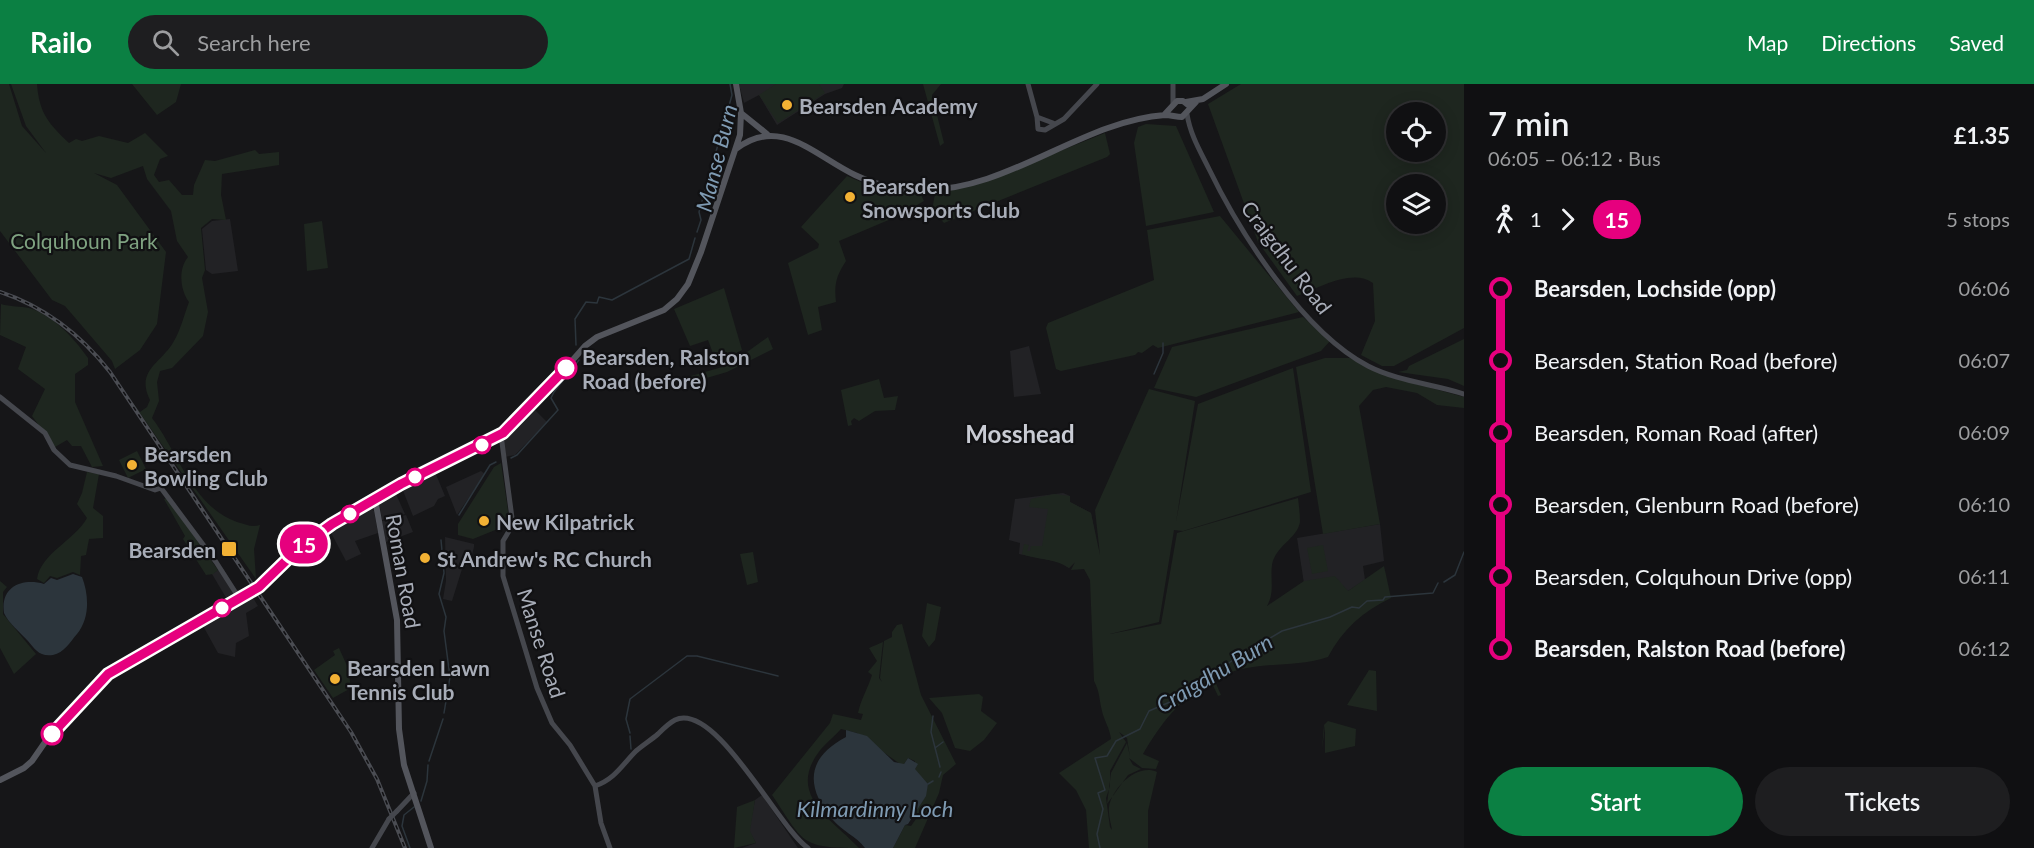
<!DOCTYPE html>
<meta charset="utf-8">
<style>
body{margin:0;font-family:Lato,sans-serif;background:#1e1e20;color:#f1f3f6;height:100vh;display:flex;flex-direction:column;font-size:22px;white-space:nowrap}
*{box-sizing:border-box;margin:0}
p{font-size:20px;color:#9c9d9f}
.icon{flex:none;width:33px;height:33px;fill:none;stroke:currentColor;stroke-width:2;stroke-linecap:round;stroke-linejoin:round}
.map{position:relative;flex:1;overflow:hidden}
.side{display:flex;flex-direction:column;background:#101012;width:570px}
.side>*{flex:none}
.badge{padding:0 12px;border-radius:20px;font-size:21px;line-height:39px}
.fabs{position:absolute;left:1386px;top:18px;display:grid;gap:12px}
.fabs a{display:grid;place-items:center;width:60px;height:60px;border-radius:50%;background:#101012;box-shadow:0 3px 15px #0003,0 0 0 2px #303032;font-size:30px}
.map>.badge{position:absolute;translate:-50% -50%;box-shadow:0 0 0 3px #fff}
.legs{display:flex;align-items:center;gap:9px;height:66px;padding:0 24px;font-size:20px}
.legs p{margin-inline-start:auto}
.summary{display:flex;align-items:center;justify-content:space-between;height:102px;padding:0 24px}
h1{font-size:33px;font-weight:600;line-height:45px}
.button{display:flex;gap:12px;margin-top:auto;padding:12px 24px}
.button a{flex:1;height:69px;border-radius:36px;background:#0b8043;color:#fff;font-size:24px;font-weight:600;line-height:69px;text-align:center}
.button a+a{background:#1e1e20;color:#f1f3f6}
ul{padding:0 24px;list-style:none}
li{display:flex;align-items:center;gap:21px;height:72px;font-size:22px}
li i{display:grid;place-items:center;width:9px;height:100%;margin:0 8px;background:currentColor}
li i::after{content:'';width:15px;height:15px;margin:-8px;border:4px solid;border-radius:50%;background:#101012}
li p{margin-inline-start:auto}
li:first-child i{background:linear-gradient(#0000 50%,currentColor 0)}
li:last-child i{background:linear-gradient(currentColor 50%,#0000 0)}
header{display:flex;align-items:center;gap:36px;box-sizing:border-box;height:84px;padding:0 30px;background:#0b8043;color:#fff}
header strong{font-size:28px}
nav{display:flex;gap:33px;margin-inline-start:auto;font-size:21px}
.search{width:420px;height:54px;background:#1e1e20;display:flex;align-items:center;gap:15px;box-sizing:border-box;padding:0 21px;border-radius:33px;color:#9c9d9f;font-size:22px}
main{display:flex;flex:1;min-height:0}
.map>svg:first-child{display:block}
.built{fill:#222225}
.green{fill:#1e261f;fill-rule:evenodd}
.water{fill:#2c353c}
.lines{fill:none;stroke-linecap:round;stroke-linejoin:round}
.stream{stroke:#2c353c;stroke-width:1.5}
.secondary{stroke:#45474d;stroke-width:5}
.primary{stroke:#53555c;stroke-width:6}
.rail-casing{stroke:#4a4c52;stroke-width:4}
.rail{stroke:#111113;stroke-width:1.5;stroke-dasharray:4.5;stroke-linecap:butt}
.secondary-bridge{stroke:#45474d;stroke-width:5}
.primary-bridge{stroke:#53555c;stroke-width:6}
.line-1-casing{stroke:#fff;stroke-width:14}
.line-1{stroke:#e6007e;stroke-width:9}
.poi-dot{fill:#f2b134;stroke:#111113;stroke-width:2}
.stop-1-dot{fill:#fff;stroke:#e6007e;stroke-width:3}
.labels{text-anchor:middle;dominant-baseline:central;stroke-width:4.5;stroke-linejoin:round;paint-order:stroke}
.poi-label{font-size:21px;font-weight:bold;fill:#a8adb8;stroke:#111113;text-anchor:start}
.park-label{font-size:21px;fill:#7fa381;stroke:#111113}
.street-label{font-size:21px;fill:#a8adb8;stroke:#111113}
.stop-label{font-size:21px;font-weight:bold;fill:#a8adb8;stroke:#111113;text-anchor:start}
.water-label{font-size:22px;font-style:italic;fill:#7f9bb3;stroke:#111113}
.quarter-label{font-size:24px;font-weight:bold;fill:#c9ccd4;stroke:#111113}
</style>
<header>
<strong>Railo</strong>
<div class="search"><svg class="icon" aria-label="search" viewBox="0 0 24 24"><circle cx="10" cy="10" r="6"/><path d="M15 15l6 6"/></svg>Search here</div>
<nav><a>Map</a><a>Directions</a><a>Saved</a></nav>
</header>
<main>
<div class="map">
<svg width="1464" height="764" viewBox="0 0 1464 764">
<rect width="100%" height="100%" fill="#161618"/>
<!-- built -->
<path class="built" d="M 739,0 L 844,0 L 842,4 L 825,10 L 777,41 L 759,11 L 744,19 Z
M 230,135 L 238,187 L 212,190 L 206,186 L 202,145 L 212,137 Z
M 1029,262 L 1041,310 L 1014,313 L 1010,267 Z
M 535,326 L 547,338 L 515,371 L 504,373 L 503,355 Z
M 481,387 L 485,390 L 457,431 L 446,403 Z
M 435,388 L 445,412 L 438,415 L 434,422 L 413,432 L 402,404 Z
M 395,408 L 405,430 L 382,436 L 379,417 Z
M 1063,409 L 1070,412 L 1070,418 L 1091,429 L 1099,471 L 1075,478 L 1069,484 L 1059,478 L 1019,470 L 1020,459 L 1009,456 L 1015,415 Z
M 368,422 L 374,427 L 378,449 L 355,457 L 361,470 L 346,477 L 329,445 Z
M 406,431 L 413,448 L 386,458 L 382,437 Z
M 1380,440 L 1384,477 L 1363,482 L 1365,496 L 1309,532 L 1297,454 Z
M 445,453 L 474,460 L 474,463 L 470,479 L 462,485 L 452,517 L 443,515 L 446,497 Z
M 222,483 L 237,506 L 247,504 L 258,522 L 246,529 L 249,552 L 236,559 L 235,573 L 218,569 L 202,540 L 231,522 L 212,490 Z
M 762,711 L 798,764 L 742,764 L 756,759 L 749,747 L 755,716 Z"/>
<!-- green -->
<path class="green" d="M 0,0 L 9,0 L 22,42 L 46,69 L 26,42 L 11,0 L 37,0 C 39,29 49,40 69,59 L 76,55 L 82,57 L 99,52 L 128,59 L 145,49 L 168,72 L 160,75 L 154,91 L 159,98 L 169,96 L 182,111 L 193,111 L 194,101 L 205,76 L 215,77 L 255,66 L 259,70 L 279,68 L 279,81 L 222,90 L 221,111 L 226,136 L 212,135 L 201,144 L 205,186 L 202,194 L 208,228 L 203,252 L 172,284 L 160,287 L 157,298 L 159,317 L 152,334 C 178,368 193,423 237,438 C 245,440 252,444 260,441 L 254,465 L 256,495 L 130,315 L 140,328 L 147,323 L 150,316 C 135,286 162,279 174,257 C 181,245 184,231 189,218 C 180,206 178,185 188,173 L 177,157 L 171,127 L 147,95 L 143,82 L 111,94 L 94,89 L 117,101 L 166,168 L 157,240 L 140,266 L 115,285 L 112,277 L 65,222 L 52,216 L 0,147 Z
M 132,0 L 181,0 L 176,18 L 157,31 Z
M 776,0 L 819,0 L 825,9 L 778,39 L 759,11 Z
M 923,0 L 941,0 L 932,11 L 944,59 L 940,62 Z
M 1241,0 L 1464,0 L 1464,244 L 1394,282 L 1382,282 L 1361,271 L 1375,237 L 1373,199 C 1352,184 1319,204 1297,212 L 1258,158 L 1208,20 ZM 1396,28 L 1436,28 L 1436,68 L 1396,68 ZM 1396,100 L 1436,100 L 1436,140 L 1396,140 Z
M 1146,40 L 1176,42 L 1214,128 L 1146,142 L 1134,59 L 1138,43 Z
M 1105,49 L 1110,70 L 1107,73 L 944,139 L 932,126 L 935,110 L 978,100 Z
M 847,92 L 868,101 L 921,111 L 924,117 L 898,132 L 839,157 L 846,177 C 836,192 834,201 836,218 L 818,223 L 822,246 L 808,251 L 788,179 L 818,164 L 819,160 L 801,143 Z
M 1220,132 L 1299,228 L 1158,264 L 1153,261 L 1142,269 L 1138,268 L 1135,271 L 1061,287 L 1056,285 L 1046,244 L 1048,239 L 1154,196 L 1147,146 Z
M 322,137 L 328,184 L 307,187 L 304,140 Z
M 724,204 L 742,266 L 717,280 L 708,256 L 690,262 L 674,225 Z
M 1,220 C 10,223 21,222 29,224 C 53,231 74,254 88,274 L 88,281 L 75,290 L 75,318 L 103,382 L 92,383 L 81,362 L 72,362 L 67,356 L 55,363 L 32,332 L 45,305 L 18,285 L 26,263 L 0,251 Z
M 1303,233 L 1330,257 L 1321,267 L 1196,313 L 1154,304 L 1172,263 Z
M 768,253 L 773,265 L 727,288 L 693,298 L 691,292 L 729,281 Z
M 1464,255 L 1464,302 L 1448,295 L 1398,288 L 1407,286 L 1409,282 Z
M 1325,274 L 1350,274 L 1387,292 L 1464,313 L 1464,324 L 1437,321 L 1417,309 L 1386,303 L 1373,306 L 1359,322 L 1380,440 L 1323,450 L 1296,283 Z
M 1293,284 L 1311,408 L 1183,447 L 1174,446 L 1159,538 L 1110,550 L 1161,540 L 1177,449 L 1298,414 C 1299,422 1300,430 1300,438 C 1297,455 1275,462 1272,481 C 1270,495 1275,508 1267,522 L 1304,497 L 1335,492 L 1348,507 L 1384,482 L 1391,514 C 1363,527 1342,546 1328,573 C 1288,586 1257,574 1214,595 L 1221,611 L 1218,612 L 1211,597 C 1179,616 1161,639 1143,670 L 1159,677 L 1156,685 L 1142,684 L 1129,674 L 1133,681 L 1141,685 L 1128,691 L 1107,720 L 1111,689 L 1127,659 L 1130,673 L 1127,654 L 1119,648 L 1126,658 L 1110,687 L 1110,702 L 1106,714 L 1110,743 L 1112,746 C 1111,739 1108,731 1109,723 C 1112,704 1137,679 1157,688 L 1148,727 L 1148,764 L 1089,764 L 1086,726 L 1076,706 L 1059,689 L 1111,655 C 1110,645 1104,636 1102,627 C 1099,615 1100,608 1094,597 L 1090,496 L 1084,485 L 1071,486 L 1075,478 L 1069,484 C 1055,474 1037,476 1022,470 L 1024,460 L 1029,461 L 1027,467 L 1030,467 L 1031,462 L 1042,462 L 1048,425 L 1029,423 L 1031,415 L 1054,410 L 1070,412 L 1070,418 L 1091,429 L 1100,471 L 1095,426 L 1149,305 L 1195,317 L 1176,438 L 1198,320 Z
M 879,295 L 884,314 L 898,312 L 895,326 L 875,327 L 859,337 L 854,334 L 851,337 L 852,341 L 848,342 L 841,306 Z
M 137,367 L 146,385 L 128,394 L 119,376 Z
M 501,379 L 510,440 L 473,455 L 458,451 L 458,440 L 494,383 Z
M 87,388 L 99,390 L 93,424 L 103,432 L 103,454 L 89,455 L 86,471 L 81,472 L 80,491 L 73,488 L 57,494 L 50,492 L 44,499 L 37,495 C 41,469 74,457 87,434 L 77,420 L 82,409 Z
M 167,414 L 218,486 L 213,490 L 206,491 L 183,455 L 185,452 L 164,415 Z
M 1323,461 L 1328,487 L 1312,490 L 1307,464 Z
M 753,468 L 758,498 L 747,501 L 740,470 Z
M 0,497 L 7,503 L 3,508 L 3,530 L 36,570 L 14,590 L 0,564 Z
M 927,519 L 941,523 L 935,556 L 929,563 L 922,552 Z
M 902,540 L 921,611 L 956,680 L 943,691 L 939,709 L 915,764 L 893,764 L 905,741 L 911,742 L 916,735 L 911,733 L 923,716 L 928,700 L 914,685 L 915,677 L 908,674 L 904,680 L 900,680 L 857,649 L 841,645 C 835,652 827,658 821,665 C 785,710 831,734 859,764 C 799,764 804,758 772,711 L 830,639 L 833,630 L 861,636 L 863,630 L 858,629 C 861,615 868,604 872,591 L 868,588 L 877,577 L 869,564 L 883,558 L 879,594 L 882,598 L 880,594 L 884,557 L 892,553 L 892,548 L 897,541 Z
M 339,564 L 348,584 L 351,604 L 333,614 L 314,586 L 335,571 L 333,567 Z
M 1369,586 L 1376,587 L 1377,627 L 1347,621 Z
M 979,610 L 983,613 L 981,627 L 997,639 L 984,656 L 970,667 L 955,664 L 942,629 L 929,614 Z
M 1328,637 L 1356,645 L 1355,662 L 1325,669 L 1325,641 L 1322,666 L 1324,641 Z
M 755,716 L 750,747 L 756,759 L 734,764 L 737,723 Z"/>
<!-- water -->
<path class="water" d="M 73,490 L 82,493 C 89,511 90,534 77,550 C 70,558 64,569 53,571 C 39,573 35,565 28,557 C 20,548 9,540 4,529 C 0,502 23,494 44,500 L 51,494 L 57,496 Z
M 846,646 L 867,652 L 894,678 L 904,680 L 908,674 L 918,680 L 915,685 L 928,700 L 926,712 L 908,740 L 905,741 L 893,764 L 865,764 C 856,752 842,747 833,736 C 805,703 806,674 846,653 Z"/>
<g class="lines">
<!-- stream -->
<path class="stream" d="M 697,148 L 701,136 L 699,128 L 732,11 L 730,0
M 576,261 L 575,235 L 586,218 L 597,219 L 599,213 L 612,216 L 689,175 L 695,154
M 1154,290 L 1163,269 L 1163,259
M 511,374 L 517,371 L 558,326 L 551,314 L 554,308 L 579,276
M 459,431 L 490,381 L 496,378
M 441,456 L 444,489 L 439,510 L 446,533 L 444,547 L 450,593 L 444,629
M 1444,498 L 1455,491 L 1464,468
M 933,632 L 931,648 L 940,683
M 630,649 L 626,635 L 630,615 L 687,572 L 697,572 L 778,592
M 630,652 L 631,665
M 935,664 L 943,658
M 429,677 L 443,635
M 939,693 L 941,688
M 928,700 L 933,697
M 421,717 L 427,697 L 428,681
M 410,764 L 402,742 L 404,731 L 414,723
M 1100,764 L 1097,750 L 1103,725 L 1098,709 L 1105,706 L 1095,674 L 1107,672 L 1116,657 L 1140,645 L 1149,627 L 1170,618 L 1187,604 L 1194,603 L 1236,574 L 1282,547 L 1330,533 L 1352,523 L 1359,524 L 1367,517 L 1383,516 L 1385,513 L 1433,509 L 1438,499"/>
<!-- secondary -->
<path class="secondary" d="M 1028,0 L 1037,33 L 1053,39
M 1173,0 L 1173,19
M 1187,30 C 1190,50 1200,67 1209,85 C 1240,149 1303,248 1368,282 C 1397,297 1433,300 1464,310
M 1037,33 L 1038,45 L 1045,46 L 1064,35 L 1097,0
M 0,313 L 45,349 L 54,366 L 70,381 L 116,392 L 155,406 L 161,404 L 216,478 L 239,514
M 501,351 L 512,434 L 512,442 L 503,457 L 503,492 L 537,604 L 552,639 L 570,661 L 595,702 L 601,739 L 610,764
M 595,702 C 615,695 622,681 636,667 C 643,661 651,656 658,650 C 663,645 669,639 675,636 C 716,617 779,745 808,764
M 397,727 L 414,709
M 372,764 L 389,735"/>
<!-- primary -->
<path class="primary" d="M 1186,18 L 1203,15 L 1226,0
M 741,29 L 767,50
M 1164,31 L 1177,17 L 1183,17 L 1188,21
M 736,65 C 780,31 815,72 855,91 C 876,101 898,106 921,106 C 1007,108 1081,37 1165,31 C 1171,31 1176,33 1182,33 L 1196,18
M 375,415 L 397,536 L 399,645 L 404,681 L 431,764
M 260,503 L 299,464 L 332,440 L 397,402 L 501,351 L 542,311 L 585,262 L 597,253 L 664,226 L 677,215 L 688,200 L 701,168 L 740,51 L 741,29 L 736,0
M 0,696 L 24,684 L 32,677 L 50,651 L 108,590 L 149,564 L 252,507"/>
<defs>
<path id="rail" d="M 0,208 C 45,223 81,251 110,288 L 351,648 L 377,695 L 405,764"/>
</defs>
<!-- rail casing -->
<use href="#rail" class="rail-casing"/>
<!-- rail -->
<use href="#rail" class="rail"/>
<!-- secondary-bridge -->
<path class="secondary-bridge" d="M 389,735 L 397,727"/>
<!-- primary-bridge -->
<path class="primary-bridge" d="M 252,507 L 260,503"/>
</g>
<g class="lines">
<defs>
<path id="line-1" d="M 52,650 L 108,590 L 259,503 L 299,464 L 332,440 L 401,400 L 503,349 L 566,284"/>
</defs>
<!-- line-1 casing -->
<use href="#line-1" class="line-1-casing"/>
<!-- line-1 -->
<use href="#line-1" class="line-1"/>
</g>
<!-- markers -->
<g class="poi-dot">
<circle cx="787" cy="21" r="6"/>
<circle cx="850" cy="113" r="6"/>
<circle cx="132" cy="381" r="6"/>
<circle cx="484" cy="437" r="6"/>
<rect x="221" y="457" width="16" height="16" rx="3"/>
<circle cx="425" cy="474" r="6"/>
<circle cx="335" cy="595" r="6"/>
</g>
<g class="stop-1-dot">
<circle cx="566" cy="284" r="10"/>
<circle cx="482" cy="361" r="8"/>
<circle cx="415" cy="393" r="8"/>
<circle cx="350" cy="430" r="8"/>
<circle cx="222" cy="524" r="8"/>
<circle cx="52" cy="650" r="10"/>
</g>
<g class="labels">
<!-- poi labels -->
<g class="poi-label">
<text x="799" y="21">Bearsden Academy</text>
<text x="862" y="101">Bearsden<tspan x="862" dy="24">Snowsports Club</tspan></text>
<text x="144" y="369">Bearsden<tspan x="144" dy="24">Bowling Club</tspan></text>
<text x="496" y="437">New Kilpatrick</text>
<text x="216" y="465" text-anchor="end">Bearsden</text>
<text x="437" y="474">St Andrew's RC Church</text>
<text x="347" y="583">Bearsden Lawn<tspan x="347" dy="24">Tennis Club</tspan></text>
</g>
<!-- park labels -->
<g class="park-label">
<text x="84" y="156">Colquhoun Park</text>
</g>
<!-- street labels -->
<g class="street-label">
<text transform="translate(1287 173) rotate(53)">Craigdhu Road</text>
<text transform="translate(404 487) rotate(80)">Roman Road</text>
<text transform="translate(542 559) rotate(72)">Manse Road</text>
</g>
<!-- stop labels -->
<g class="stop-label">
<text x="582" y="272">Bearsden, Ralston<tspan x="582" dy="24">Road (before)</tspan></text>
</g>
<!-- water labels -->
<g class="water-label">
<text transform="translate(716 74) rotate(-76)">Manse Burn</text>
<text transform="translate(1214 589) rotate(-31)">Craigdhu Burn</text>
<text x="875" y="724">Kilmardinny Loch</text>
</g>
<!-- quarter labels -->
<g class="quarter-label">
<text x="1020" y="349">Mosshead</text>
</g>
</g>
</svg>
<div class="fabs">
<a><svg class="icon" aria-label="locate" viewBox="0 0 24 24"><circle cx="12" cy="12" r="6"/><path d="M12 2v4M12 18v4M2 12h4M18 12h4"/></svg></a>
<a><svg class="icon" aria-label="layers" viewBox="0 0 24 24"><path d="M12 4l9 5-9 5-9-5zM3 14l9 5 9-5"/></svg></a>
</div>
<b class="badge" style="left:304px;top:460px;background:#e6007e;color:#fff">15</b>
</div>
<section class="side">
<div class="summary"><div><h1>7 min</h1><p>06:05 – 06:12 · Bus</p></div><b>£1.35</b></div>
<div class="legs"><svg class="icon" aria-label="walk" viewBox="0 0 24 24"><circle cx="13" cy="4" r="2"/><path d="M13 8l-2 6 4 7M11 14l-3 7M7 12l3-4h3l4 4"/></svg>1<svg class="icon" aria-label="forward" viewBox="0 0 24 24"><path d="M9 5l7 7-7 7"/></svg><b class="badge" style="background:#e6007e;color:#fff">15</b><p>5 stops</p></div>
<ul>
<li><i style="color:#e6007e"></i><b>Bearsden, Lochside (opp)</b><p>06:06</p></li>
<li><i style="color:#e6007e"></i><span>Bearsden, Station Road (before)</span><p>06:07</p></li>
<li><i style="color:#e6007e"></i><span>Bearsden, Roman Road (after)</span><p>06:09</p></li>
<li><i style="color:#e6007e"></i><span>Bearsden, Glenburn Road (before)</span><p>06:10</p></li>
<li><i style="color:#e6007e"></i><span>Bearsden, Colquhoun Drive (opp)</span><p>06:11</p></li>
<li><i style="color:#e6007e"></i><b>Bearsden, Ralston Road (before)</b><p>06:12</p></li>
</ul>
<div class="button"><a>Start</a><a>Tickets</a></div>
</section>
</main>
